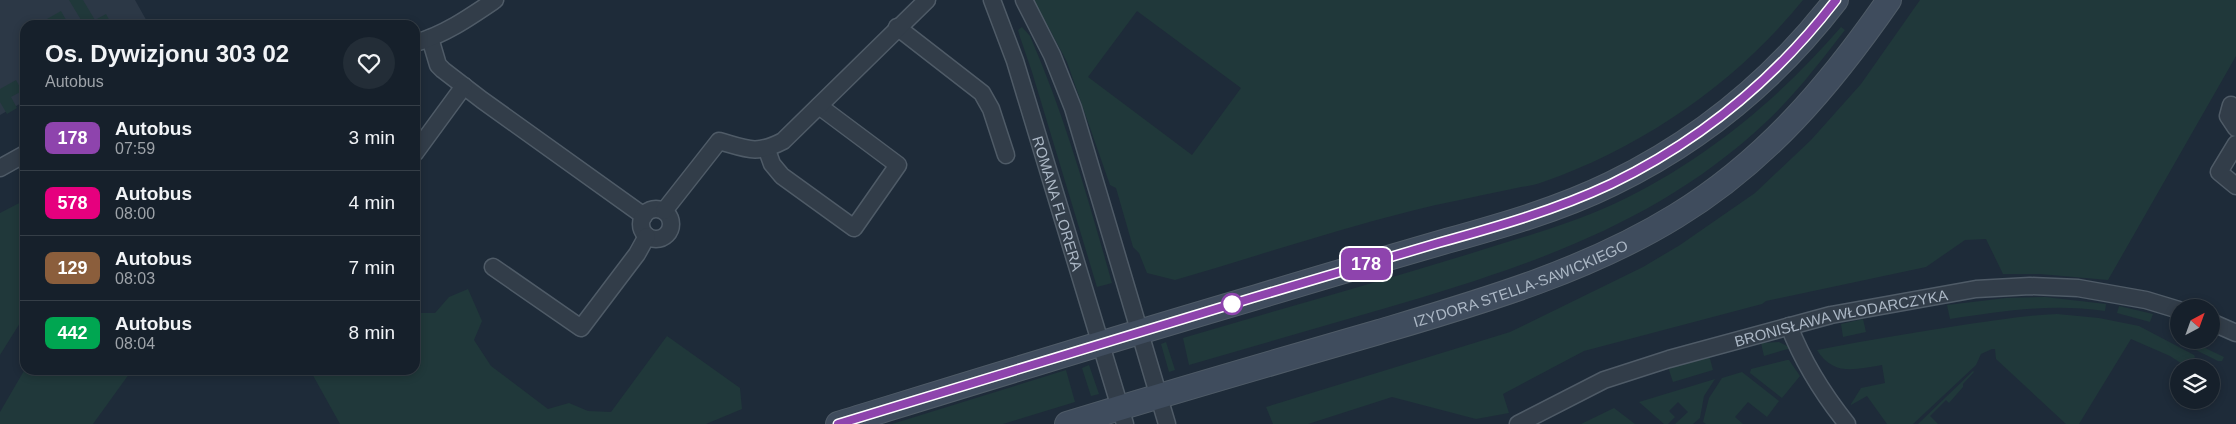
<!DOCTYPE html>
<html lang="pl">
<meta charset="utf-8">
<style>
body{margin:0;font-family:Arial,sans-serif;background:#232d37;color:#f1f3f6;height:100vh;display:flex;flex-direction:column;font-size:19px;white-space:nowrap}
*{box-sizing:border-box;margin:0}
p{font-size:16px;color:#9ea3a9}
.icon{flex:none;width:28px;height:28px;fill:none;stroke:currentColor;stroke-width:2;stroke-linecap:round;stroke-linejoin:round}
.map{position:relative;flex:1;overflow:hidden}
.details{position:absolute;left:20px;top:20px;width:400px;height:355px;display:flex;flex-direction:column;background:#16202b;border-radius:15px;box-shadow:0 2px 8px #0003,0 0 0 1px #353e47}
.details>*{flex:none}
.badge{padding:0 10px;border-radius:8px;font-size:18px;line-height:32px}
.needle{width:32px;rotate:41deg}
.controls{position:absolute;left:2170px;top:299px;display:grid;gap:10px}
.controls a{display:grid;place-items:center;width:50px;height:50px;border-radius:50%;background:#16202b;box-shadow:0 2px 8px #0003,0 0 0 1px #353e47;font-size:25px}
.map>.badge{position:absolute;translate:-50% -50%;box-shadow:0 0 0 2px #fff}
.round{display:grid;place-items:center;flex:none;width:52px;height:52px;border-radius:26px;background:#232d37}
.overview{display:flex;align-items:center;justify-content:space-between;height:85px;padding:0 25px}
h1{font-size:24px;font-weight:800;line-height:38px}
ul{padding:0;list-style:none}
li{display:flex;align-items:center;gap:15px;height:65px;padding:0 25px;border-top:1px solid #353e47}
li div{flex:1}
li b{display:block;font-size:19px}
li em{font-style:normal}
li .badge{min-width:55px;font-weight:700;text-align:center}
.map>svg:first-child{display:block}
.airport{fill:#2c3846}
.green{fill:#20383a;fill-rule:evenodd}
.lines{fill:none;stroke-linecap:round;stroke-linejoin:round}
.street-casing{stroke:#4f5b67;stroke-width:19}
.secondary-casing{stroke:#4f5b67;stroke-width:26}
.street{stroke:#323d49;stroke-width:16}
.secondary{stroke:#3f4c5d;stroke-width:24}
.line-casing{stroke:#fff;stroke-width:11}
.line{stroke:#8e44ad;stroke-width:8}
.stop-dot{fill:#fff;stroke:#8e44ad;stroke-width:2.5}
.labels{text-anchor:middle;dominant-baseline:central;stroke-width:5;stroke-linejoin:round;paint-order:stroke}
.street-label{font-size:15px;fill:#acb8c6;stroke:#18222d}
</style>
<div class="map">
<svg width="2236" height="424" viewBox="0 0 2236 424">
<rect width="100%" height="100%" fill="#1e2b39"/>
<!-- airport -->
<path class="airport" d="M 0,0 L 135,0 L 149,25 L 25,25 L 25,101 L 0,115 Z"/>
<!-- green -->
<path class="green" d="M 69,0 L 83,0 L 95,20 L 106,14 L 112,25 L 98,25 L 95,20 L 84,25 Z
M 1034,0 L 1803,0 C 1737,82 1643,147 1543,182 C 1532,186 1519,187 1507,190 C 1475,197 1442,203 1411,211 C 1332,231 1254,257 1175,280 L 1147,273 L 1139,253 L 1133,247 L 1116,188 L 1110,185 L 1067,62 ZM 1137,11 L 1241,88 L 1192,155 L 1088,77 Z
M 1920,0 L 2236,0 L 2236,56 L 2108,280 L 2040,274 L 2003,274 L 1986,239 L 1965,240 L 1926,267 L 1766,301 L 1762,304 L 1584,351 L 1503,394 L 1509,413 L 1476,419 L 1392,397 L 1308,424 L 1273,424 L 1266,407 L 1510,332 L 1643,267 L 1680,245 L 1755,193 L 1811,140 L 1861,84 Z
M 61,11 L 69,25 L 41,25 L 40,23 Z
M 1022,27 L 1030,36 C 1065,116 1088,199 1112,283 L 1097,287 L 1032,72 L 1020,37 L 1018,30 Z
M 1841,27 L 1845,30 C 1820,62 1796,94 1766,122 C 1658,224 1526,267 1386,308 C 1320,327 1255,346 1189,365 L 1183,338 C 1278,310 1374,283 1469,254 C 1519,238 1569,225 1616,203 C 1704,161 1778,100 1841,27 Z
M 16,80 L 22,91 L 11,97 L 17,108 L 7,114 L 0,102 L 0,89 Z
M 25,200 L 25,321 L 20,323 L 0,355 L 0,213 Z
M 468,289 L 482,321 L 474,340 L 491,366 L 548,409 L 569,403 L 588,411 L 611,412 L 667,336 L 740,388 L 742,409 L 706,424 L 340,424 L 310,370 L 415,370 L 415,310 L 419,313 L 435,313 L 449,297 Z
M 2045,297 L 2106,304 L 2105,311 C 2050,303 2004,311 1950,319 L 1947,305 L 2006,298 Z
M 2119,306 L 2153,314 L 2150,322 L 2117,313 Z
M 2057,314 L 2099,318 L 2139,326 L 2194,355 L 2195,357 L 2187,367 L 2170,356 L 2131,339 L 2079,424 L 2066,424 L 1996,359 L 1995,349 L 1992,349 L 1981,354 L 1976,365 L 1913,424 L 1887,424 L 1867,396 L 1851,405 L 1851,404 L 1861,388 L 1885,383 L 1882,365 C 1856,369 1834,377 1817,350 C 1868,340 1918,332 1969,324 C 1998,320 2027,315 2057,314 Z
M 1863,319 L 1866,332 L 1843,337 L 1841,324 Z
M 2179,339 L 2203,347 L 2224,357 L 2222,361 L 2218,361 L 2178,341 Z
M 1166,342 L 1175,370 L 1169,372 L 1161,344 Z
M 1779,342 L 1791,348 L 1764,356 L 1761,343 Z
M 1709,355 L 1713,370 L 1673,382 L 1668,367 Z
M 1787,360 L 1789,360 L 1800,376 L 1782,398 L 1750,373 L 1751,369 Z
M 1089,365 L 1099,394 L 1091,396 L 1082,368 Z
M 25,369 L 25,370 L 132,370 L 93,424 L 0,424 L 0,412 Z
M 1066,370 L 1075,402 L 1003,424 L 892,424 Z
M 1973,371 L 1974,372 L 1963,384 L 1963,387 L 1949,403 L 1946,400 L 1930,416 L 1938,424 L 1918,424 Z
M 1742,372 L 1779,401 L 1767,417 L 1748,402 L 1735,417 L 1743,424 L 1706,424 L 1703,422 L 1709,398 L 1722,378 Z
M 1715,379 L 1704,396 L 1700,418 L 1693,424 L 1675,424 L 1688,412 L 1678,402 L 1669,411 L 1675,417 L 1668,424 L 1664,424 L 1639,402 Z
M 1614,408 L 1635,424 L 1581,424 Z"/>
<g class="lines">
<defs>
<g id="street">
<path id="s1" d="M 992,0 L 1015,61 L 1125,424"/>
<path d="M 1024,0 L 1052,55 L 1073,108 L 1167,424"/>
<path d="M 897,27 L 982,93 L 991,109 L 1006,155"/>
<path d="M 430,38 L 438,65 L 443,70 L 482,100 L 644,216"/>
<path d="M 415,43 C 444,35 470,17 495,0"/>
<path d="M 2231,105 L 2228,116 L 2236,128"/>
<path d="M 2236,144 L 2219,172 L 2236,186"/>
<path d="M 767,150 L 772,164 L 782,176 L 854,228 L 898,165 L 819,106"/>
<path d="M 415,153 L 464,86"/>
<path d="M 0,168 L 25,154"/>
<circle cx="656" cy="224" r="15"/>
<path d="M 664,211 L 719,141 C 747,149 756,155 783,141 L 927,0"/>
<path d="M 493,267 L 581,328 L 637,254 L 647,236"/>
<path d="M 2211,322 L 2236,333"/>
<path d="M 1789,326 C 1803,362 1823,394 1847,424"/>
<path id="s2" d="M 1518,424 L 1604,380 L 1669,359 L 1831,315 L 1976,289 L 2030,286 L 2078,288 L 2146,300 L 2179,310"/>
</g>
<g id="secondary">
<path d="M 838,424 C 978,381 1117,338 1257,297 C 1319,278 1381,260 1443,242 C 1500,226 1558,210 1611,184 C 1700,141 1776,78 1836,0"/>
<path id="s3" d="M 1067,424 C 1171,392 1275,362 1379,332 C 1480,302 1585,272 1676,216 C 1766,161 1830,85 1889,0"/>
</g>
</defs>
<!-- street casing -->
<use href="#street" class="street-casing"/>
<!-- secondary casing -->
<use href="#secondary" class="secondary-casing"/>
<!-- street -->
<use href="#street" class="street"/>
<!-- secondary -->
<use href="#secondary" class="secondary"/>
</g>
<g class="lines">
<defs>
<path id="line" d="M 838,424 C 976,381 1114,339 1252,298 C 1314,280 1376,261 1438,243 C 1496,227 1556,210 1611,184 C 1700,141 1776,78 1836,0"/>
</defs>
<!-- line casing -->
<use href="#line" class="line-casing"/>
<!-- line -->
<use href="#line" class="line"/>
</g>
<!-- markers -->
<circle class="stop-dot" cx="1232" cy="304" r="10"/>
<g class="labels">
<!-- street labels -->
<g class="street-label">
<text stroke="none"><textPath href="#s1" startOffset="214">ROMANA FLORERA</textPath></text>
<text stroke="none"><textPath href="#s3" startOffset="475">IZYDORA STELLA-SAWICKIEGO</textPath></text>
<text stroke="none"><textPath href="#s2" startOffset="342">BRONISŁAWA WŁODARCZYKA</textPath></text>
</g>
</g>
</svg>
<div class="controls">
<a><svg class="needle" viewBox="-14 -14 28 28"><path d="M0-13l5 13h-10z" fill="#e53935"/><path d="M0 13l5-13h-10z" fill="#9ea3a9"/></svg></a>
<a><svg class="icon" aria-label="layers" viewBox="0 0 24 24"><path d="M12 4l9 5-9 5-9-5zM3 14l9 5 9-5"/></svg></a>
</div>
<b class="badge" style="left:1366px;top:264px;background:#8e44ad;color:#fff">178</b>
<section class="details">
<div class="overview"><div><h1>Os. Dywizjonu 303 02</h1><p>Autobus</p></div><a class="round"><svg class="icon" aria-label="heart" viewBox="0 0 24 24"><path d="M12 20l-8-8c-3-5 5-10 8-4 3-6 11-1 8 4z"/></svg></a></div>
<ul>
<li><span class="badge" style="background:#8e44ad;color:#fff">178</span><div><b>Autobus</b><p>07:59</p></div><em>3 min</em></li>
<li><span class="badge" style="background:#e6007e;color:#fff">578</span><div><b>Autobus</b><p>08:00</p></div><em>4 min</em></li>
<li><span class="badge" style="background:#8b5e3c;color:#fff">129</span><div><b>Autobus</b><p>08:03</p></div><em>7 min</em></li>
<li><span class="badge" style="background:#00a651;color:#fff">442</span><div><b>Autobus</b><p>08:04</p></div><em>8 min</em></li>
</ul>
</section>
</div>
